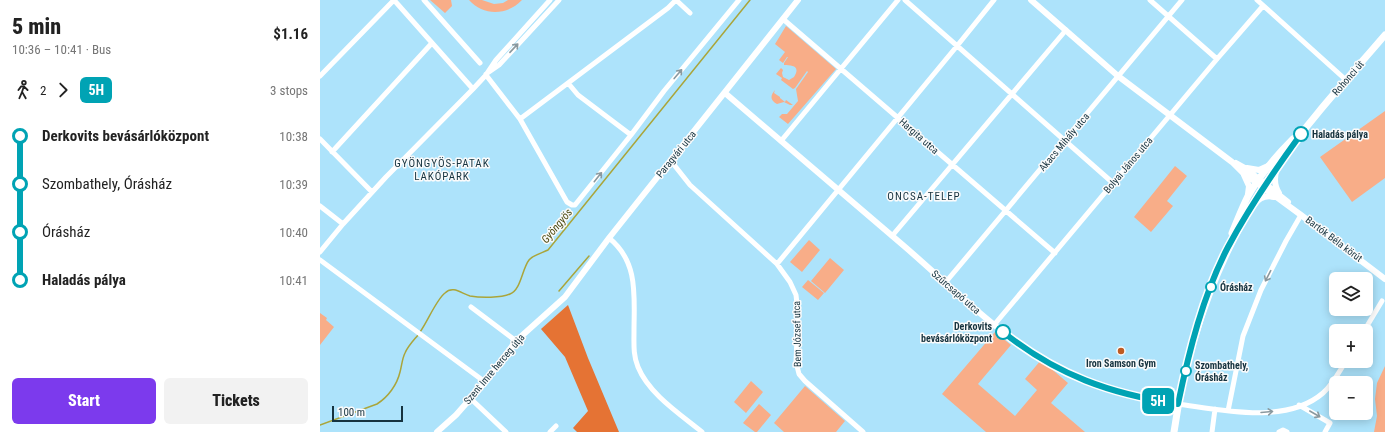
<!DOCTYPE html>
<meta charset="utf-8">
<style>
body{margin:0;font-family:"Roboto Condensed",sans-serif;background:#f2f2f2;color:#222;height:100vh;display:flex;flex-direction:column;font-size:15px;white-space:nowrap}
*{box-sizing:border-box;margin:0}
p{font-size:13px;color:#767676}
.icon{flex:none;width:22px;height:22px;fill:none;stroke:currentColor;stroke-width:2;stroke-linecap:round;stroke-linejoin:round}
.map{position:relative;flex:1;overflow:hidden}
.sheet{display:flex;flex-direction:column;background:#fff;width:320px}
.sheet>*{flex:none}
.badge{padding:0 8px;border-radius:6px;font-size:14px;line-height:26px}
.tools{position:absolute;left:1009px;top:272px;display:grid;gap:8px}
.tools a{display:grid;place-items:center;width:44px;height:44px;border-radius:6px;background:#fff;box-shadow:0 2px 10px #0003;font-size:20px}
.scale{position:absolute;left:12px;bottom:10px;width:71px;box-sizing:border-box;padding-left:4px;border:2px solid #16333f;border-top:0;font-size:11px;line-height:14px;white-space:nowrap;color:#16333f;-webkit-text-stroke:3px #fbfbfb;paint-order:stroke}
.map>.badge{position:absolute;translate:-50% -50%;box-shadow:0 0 0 2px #fff}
.legs{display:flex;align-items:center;gap:6px;height:44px;padding:0 12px;font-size:13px}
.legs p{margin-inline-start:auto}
.overview{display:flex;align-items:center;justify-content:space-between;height:68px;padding:0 12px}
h1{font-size:22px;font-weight:800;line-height:30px}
.button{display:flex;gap:8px;margin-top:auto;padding:8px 12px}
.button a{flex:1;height:46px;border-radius:6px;background:#7c3aed;color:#fff;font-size:16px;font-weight:800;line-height:46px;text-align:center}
.button a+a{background:#f2f2f2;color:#222}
ul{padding:0 12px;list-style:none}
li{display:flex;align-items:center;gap:14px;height:48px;font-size:15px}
li i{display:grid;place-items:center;width:6px;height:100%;margin:0 5px;background:currentColor}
li i::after{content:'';width:10px;height:10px;margin:-5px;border:3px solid;border-radius:50%;background:#fff}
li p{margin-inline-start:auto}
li:first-child i{background:linear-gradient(#0000 50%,currentColor 0)}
li:last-child i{background:linear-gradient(currentColor 50%,#0000 0)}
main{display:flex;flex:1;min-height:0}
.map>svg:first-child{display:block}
.green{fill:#f8ad88}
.forest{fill:#e57334}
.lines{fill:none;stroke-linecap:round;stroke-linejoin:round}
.stream{stroke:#aaa53a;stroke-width:1.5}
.minor{stroke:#fff;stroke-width:5}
.tertiary{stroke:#fff;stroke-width:6}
.secondary{stroke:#fff;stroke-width:7}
.oneway{stroke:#8a999f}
.line-1-casing{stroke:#fff;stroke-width:9}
.line-1{stroke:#00a3b4;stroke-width:6}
.stop-1-dot{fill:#fff;stroke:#00a3b4;stroke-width:2}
.poi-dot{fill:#be5b22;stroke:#fbfbfb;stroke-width:1.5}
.labels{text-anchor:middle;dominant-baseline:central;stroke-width:3;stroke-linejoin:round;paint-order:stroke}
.street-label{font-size:10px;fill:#16333f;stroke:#fbfbfb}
.stop-label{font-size:10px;font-weight:bold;fill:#16333f;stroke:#fbfbfb;text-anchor:start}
.poi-label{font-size:10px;font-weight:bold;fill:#16333f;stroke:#fbfbfb}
.neighbourhood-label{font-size:11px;letter-spacing:1px;fill:#16333f;stroke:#fbfbfb}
.water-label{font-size:11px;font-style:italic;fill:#4c4a10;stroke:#fbfbfb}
</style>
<main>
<section class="sheet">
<div class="overview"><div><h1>5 min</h1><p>10:36 – 10:41 · Bus</p></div><b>$1.16</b></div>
<div class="legs"><svg class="icon" aria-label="walk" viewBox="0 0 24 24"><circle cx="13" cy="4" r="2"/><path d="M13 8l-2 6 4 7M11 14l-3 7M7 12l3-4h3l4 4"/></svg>2<svg class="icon" aria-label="forward" viewBox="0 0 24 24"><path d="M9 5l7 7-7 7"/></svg><b class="badge" style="background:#00a3b4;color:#fff">5H</b><p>3 stops</p></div>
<ul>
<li><i style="color:#00a3b4"></i><b>Derkovits bevásárlóközpont</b><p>10:38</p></li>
<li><i style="color:#00a3b4"></i><span>Szombathely, Órásház</span><p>10:39</p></li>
<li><i style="color:#00a3b4"></i><span>Órásház</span><p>10:40</p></li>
<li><i style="color:#00a3b4"></i><b>Haladás pálya</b><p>10:41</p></li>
</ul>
<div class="button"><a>Start</a><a>Tickets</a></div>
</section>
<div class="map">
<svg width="1065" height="432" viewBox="0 0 1065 432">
<rect width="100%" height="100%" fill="#ade3fb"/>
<!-- green -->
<path class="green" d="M 110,0 L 131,0 L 132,6 L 125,13 Z
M 149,0 L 162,0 L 174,4 L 183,3 L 188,0 L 202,0 C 187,16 163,16 149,0 Z
M 466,26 L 516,69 L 468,124 L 459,117 L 462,114 L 467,114 L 478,101 L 476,89 L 488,72 L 487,71 L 475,88 L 473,89 L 461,80 L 462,78 L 456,74 L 461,68 L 463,70 L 462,73 L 463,77 L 469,80 L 474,77 C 481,66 472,65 464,65 L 464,63 L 468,57 L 467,57 L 463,63 L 459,60 L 465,52 L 455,44 Z
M 455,90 L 454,93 L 460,97 L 460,98 L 465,102 L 466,100 L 473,105 L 470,105 L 464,102 L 457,104 C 450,100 450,96 455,90 Z
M 1065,111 L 1065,178 L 1032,202 L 1000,157 Z
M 855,166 L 867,176 L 847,201 L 835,191 Z
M 835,191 L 853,206 L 831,232 L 814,217 Z
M 489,240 L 500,250 L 482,272 L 470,262 Z
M 510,258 L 524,270 L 505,293 L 491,281 Z
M 488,280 L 504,293 L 498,300 L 482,287 Z
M 0,313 L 7,318 L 6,320 L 14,327 L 0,345 Z
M 675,332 L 691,345 L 658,384 L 695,416 L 717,390 L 705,379 L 721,360 L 748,383 L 731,403 L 765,432 L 666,432 L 622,394 Z
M 1065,366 L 1065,432 L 1054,432 L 1057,416 L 1055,399 L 1057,383 Z
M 431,381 L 443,392 L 426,413 L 414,402 Z
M 485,386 L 525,421 L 516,432 L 464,432 L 454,423 Z
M 439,404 L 451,415 L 437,432 L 435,432 L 423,423 Z"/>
<!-- forest -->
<path class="forest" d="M 248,305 L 268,358 L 299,432 L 257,432 L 253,428 L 268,411 L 245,357 L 221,329 Z"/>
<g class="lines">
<!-- stream -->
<path class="stream" d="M 239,291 L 269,256
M 100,332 C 108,321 116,300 125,293 C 133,285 142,294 150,296 C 161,298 181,298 190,294 C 201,290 202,269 209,260 C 213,255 222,253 228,250 L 430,0
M 0,425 L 57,404 C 68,397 77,385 80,372 C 82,365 82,359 85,353 C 88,346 93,341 98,335"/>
<!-- minor -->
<path class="minor" d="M 74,0 L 153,89
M 104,0 L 160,63
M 356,0 L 370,13
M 585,0 L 793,183
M 830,0 L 897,59
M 937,0 L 1026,80
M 463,19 L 735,253
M 166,74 L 179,65 L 239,0
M 166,75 L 200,119 L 247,202 L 252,205 L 255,205 L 311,135 L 344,91 L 419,0
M 0,76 L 74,0
M 248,83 L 258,95 L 311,135
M 200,119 L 348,8 L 356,0
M 0,139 L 52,192
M 461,141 L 578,0
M 12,152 L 112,43
M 351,161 L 370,185 L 457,264 L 470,282 L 476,295 L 478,313 L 476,362 L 479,374 L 485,381 L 543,432
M 0,206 L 23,224
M 572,236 L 746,30
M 289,238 C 319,262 314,297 314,331 C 314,344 313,355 318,367 C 329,394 360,414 382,432
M 0,252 L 23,224 L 66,177 L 153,89 L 166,75 L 176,60 L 230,0
M 0,260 L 165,382
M 457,264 L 637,46 L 674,0
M 625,283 L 862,0
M 151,307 L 196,341
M 674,325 L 897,59 L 943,6
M 1044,331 L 1062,301
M 150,398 L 186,432
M 858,404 C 902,410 966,425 1003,393 C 1013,384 1019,372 1026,361
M 979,405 L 1010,423 L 1005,432
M 908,411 L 923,336 L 941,290 L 966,241 L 981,215
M 230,432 L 236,426
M 892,432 L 895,409
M 959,432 L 963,430 L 967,432"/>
<!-- tertiary -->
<path class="tertiary" d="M 711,0 L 798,76 L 912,162 L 922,172 L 981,215 L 1065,279
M 405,93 C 465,144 524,195 584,246 C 635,290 682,339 743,371 C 779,390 818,398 858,404
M 916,163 L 925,168 L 968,202
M 927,168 L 939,170 L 948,166
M 957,169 C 954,177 954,185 959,193
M 924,175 L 929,186 L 928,194
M 934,205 C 939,198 946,195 954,197
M 117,432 L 136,415 L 165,382 L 196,341 L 245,297 L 289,238 L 478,0"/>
<!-- secondary -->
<path class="secondary" d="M 912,233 C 917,221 922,208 928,196 C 940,175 956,156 973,139
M 854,432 C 868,334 902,244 959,163 C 991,118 1029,77 1065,35"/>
</g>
<!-- one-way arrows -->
<defs><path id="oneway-shaft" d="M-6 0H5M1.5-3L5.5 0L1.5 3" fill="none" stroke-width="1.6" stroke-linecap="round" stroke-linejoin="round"/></defs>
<g class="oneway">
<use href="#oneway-shaft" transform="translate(194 48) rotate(-47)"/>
<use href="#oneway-shaft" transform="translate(358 74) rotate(-50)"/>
<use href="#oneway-shaft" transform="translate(278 177) rotate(-51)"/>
<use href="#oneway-shaft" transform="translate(948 276) rotate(117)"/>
<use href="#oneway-shaft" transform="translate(947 412) rotate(-5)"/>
<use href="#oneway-shaft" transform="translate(995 414) rotate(30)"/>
</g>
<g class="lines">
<defs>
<path id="line-1" d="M 683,332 C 737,375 790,394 858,404 C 869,351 883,295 908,247 C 930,206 954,171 981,134"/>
</defs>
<!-- line-1 casing -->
<use href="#line-1" class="line-1-casing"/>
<!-- line-1 -->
<use href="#line-1" class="line-1"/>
</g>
<!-- markers -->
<g class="stop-1-dot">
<circle cx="981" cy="134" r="7"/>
<circle cx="891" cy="287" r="5"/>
<circle cx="683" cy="332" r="7"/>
<circle cx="866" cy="371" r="5"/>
</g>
<circle class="poi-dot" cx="801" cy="351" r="4"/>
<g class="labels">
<!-- street labels -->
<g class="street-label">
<text transform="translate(1028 78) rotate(-49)">Rohonci út</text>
<text transform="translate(599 136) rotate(41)">Hargita utca</text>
<text transform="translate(744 142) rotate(-50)">Akacs Mihály utca</text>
<text transform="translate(356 154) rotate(-51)">Paragvári utca</text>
<text transform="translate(808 165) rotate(-50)">Bolyai János utca</text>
<text transform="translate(1014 239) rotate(37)">Bartók Béla körút</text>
<text transform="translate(636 292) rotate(41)">Szűrcsapó utca</text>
<text transform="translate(477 334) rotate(-91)">Bem József utca</text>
<text transform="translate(174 369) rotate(-50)">Szent Imre herceg útja</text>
</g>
<!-- stop labels -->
<g class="stop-label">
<text x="992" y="134">Haladás pálya</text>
<text x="900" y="287">Órásház</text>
<text x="672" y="326" text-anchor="end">Derkovits<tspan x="672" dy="12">bevásárlóközpont</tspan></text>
<text x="875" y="365">Szombathely,<tspan x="875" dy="12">Órásház</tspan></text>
</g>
<!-- poi labels -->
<g class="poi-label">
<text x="801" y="363">Iron Samson Gym</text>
</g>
<!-- neighbourhood labels -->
<g class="neighbourhood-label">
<text x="122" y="163">GYÖNGYÖS-PATAK<tspan x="122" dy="13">LAKÓPARK</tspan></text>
<text x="604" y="196">ONCSA-TELEP</text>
</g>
<!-- water labels -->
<g class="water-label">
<text transform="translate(237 226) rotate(-50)">Gyöngyös</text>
</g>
</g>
</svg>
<div class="tools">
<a><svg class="icon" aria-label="layers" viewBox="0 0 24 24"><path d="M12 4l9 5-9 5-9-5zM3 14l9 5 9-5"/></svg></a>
<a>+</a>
<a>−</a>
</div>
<div class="scale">100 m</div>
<b class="badge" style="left:838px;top:401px;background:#00a3b4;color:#fff">5H</b>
</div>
</main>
